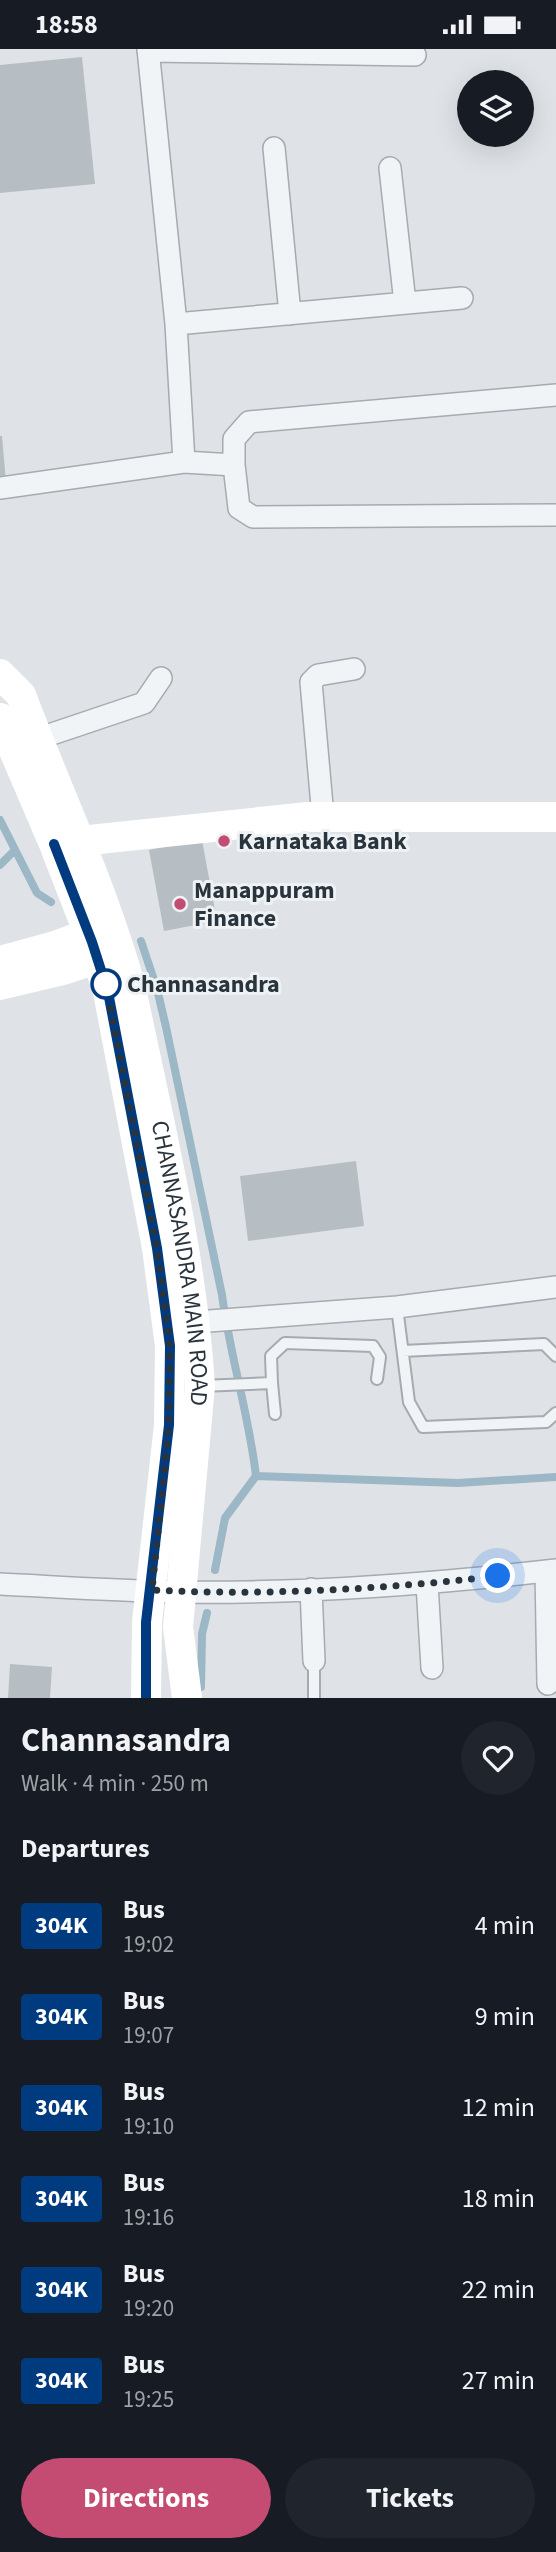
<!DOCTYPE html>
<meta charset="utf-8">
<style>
body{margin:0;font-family:"Source Sans 3",sans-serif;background:#20242c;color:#f1f3f6;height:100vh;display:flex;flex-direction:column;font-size:26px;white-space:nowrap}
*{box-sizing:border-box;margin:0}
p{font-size:23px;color:#9ea1a6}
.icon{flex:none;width:38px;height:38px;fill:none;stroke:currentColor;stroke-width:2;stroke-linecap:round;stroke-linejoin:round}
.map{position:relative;height:1649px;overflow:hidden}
.panel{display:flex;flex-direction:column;background:#171b24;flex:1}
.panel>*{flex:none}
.badge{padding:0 14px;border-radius:5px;font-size:24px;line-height:46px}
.controls{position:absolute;left:457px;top:21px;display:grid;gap:14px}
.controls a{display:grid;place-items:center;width:77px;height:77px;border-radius:50%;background:#171b24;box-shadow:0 7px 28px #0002;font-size:35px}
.you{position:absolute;width:35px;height:35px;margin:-18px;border:5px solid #fff;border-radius:50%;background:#1a73e8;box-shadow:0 0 0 10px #1a73e833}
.map>.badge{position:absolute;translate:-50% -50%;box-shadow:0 0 0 4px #fff}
h2{padding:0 21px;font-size:26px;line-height:63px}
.round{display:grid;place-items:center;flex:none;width:74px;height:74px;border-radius:37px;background:#20242c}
.headline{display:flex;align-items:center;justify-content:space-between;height:119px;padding:0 21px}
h1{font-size:33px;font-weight:700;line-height:52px}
.cta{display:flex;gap:14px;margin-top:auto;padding:14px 21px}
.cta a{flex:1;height:80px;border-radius:42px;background:#c44c72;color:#fff;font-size:28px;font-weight:700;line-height:80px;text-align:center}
.cta a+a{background:#20242c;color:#f1f3f6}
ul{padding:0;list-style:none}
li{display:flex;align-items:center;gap:21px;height:91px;padding:0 21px}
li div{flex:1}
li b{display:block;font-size:26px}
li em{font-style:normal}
li .badge{min-width:77px;font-weight:700;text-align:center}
.status{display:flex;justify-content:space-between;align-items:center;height:49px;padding:0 35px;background:#171b24;direction:ltr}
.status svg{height:19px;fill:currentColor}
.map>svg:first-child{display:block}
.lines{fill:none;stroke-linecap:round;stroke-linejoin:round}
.stream{stroke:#9cb7c5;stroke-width:8}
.building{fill:#b7bec3}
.lane-casing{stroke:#a5abb1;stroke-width:14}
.street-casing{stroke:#a5abb1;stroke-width:24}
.lane{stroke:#f1f4f6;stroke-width:10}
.street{stroke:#f1f4f6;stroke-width:21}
.secondary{stroke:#fff;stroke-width:30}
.line-casing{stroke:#fff;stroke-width:16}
.line{stroke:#003b80;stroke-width:10}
.walk{stroke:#29343d;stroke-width:7;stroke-dasharray:0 12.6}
.poi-dot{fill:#c44c72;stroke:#eef2f5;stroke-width:2.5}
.stop-dot{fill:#fff;stroke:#003b80;stroke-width:3.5}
.labels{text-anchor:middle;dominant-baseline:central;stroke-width:6;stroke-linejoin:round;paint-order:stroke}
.poi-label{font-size:24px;font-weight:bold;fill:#29343d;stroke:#eef2f5;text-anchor:start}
.stop-label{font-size:24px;font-weight:bold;fill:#29343d;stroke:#eef2f5;text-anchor:start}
.street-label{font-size:24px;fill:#29343d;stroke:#eef2f5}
</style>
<div class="status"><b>18:58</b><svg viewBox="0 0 49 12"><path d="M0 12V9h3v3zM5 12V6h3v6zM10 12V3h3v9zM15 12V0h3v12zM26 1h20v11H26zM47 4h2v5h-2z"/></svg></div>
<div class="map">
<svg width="556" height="1649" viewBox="0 0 556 1649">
<rect width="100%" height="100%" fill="#dfe3e7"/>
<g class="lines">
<!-- stream -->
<path class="stream" d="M 0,771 L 37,844 L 51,853
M 0,816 L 14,802
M 141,892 L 157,940 L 166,978 L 222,1246 C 230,1307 249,1366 256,1427 L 458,1434 L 556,1428
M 215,1521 L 225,1469 L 256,1427
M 201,1638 L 202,1585 L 207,1564"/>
</g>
<!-- building -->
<path class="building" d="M 82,8 L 95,135 L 0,144 L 0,16 Z
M 0,387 L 2,387 L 6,433 L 0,434 Z
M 202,791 L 217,872 L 164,882 L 149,801 Z
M 356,1112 L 364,1177 L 248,1192 L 240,1127 Z
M 10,1615 L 52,1618 L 50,1649 L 8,1649 Z"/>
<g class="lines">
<defs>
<path id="lane" d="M 397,1258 L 409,1353 L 423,1378 L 546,1373 L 556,1364
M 403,1302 L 544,1295 L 556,1307
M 272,1334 L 271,1307 L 285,1294 L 373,1297 L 380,1308 L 377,1330
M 201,1337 L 272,1334 L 275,1365
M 314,1612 L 314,1649"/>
<path id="street" d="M 148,0 L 176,275
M 148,2 L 415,6
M 274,99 L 290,265
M 390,119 L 405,254
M 184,413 L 234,416 L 239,459 L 253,468 L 556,466
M 234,416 L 234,390 L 249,373 L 556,346
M 0,439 L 184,413 L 176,275 L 462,249
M 37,690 L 144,654 L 161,629
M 323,768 L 311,633 L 318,626 L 354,620
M 182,1274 L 397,1258 L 556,1238
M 546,1522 L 548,1635
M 0,1535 C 60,1538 120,1542 180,1543 C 306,1545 432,1535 556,1521
M 427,1535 L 432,1619
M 311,1540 L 314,1612"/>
</defs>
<!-- lane casing -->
<use href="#lane" class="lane-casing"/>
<!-- street casing -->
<use href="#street" class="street-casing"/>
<!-- lane -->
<use href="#lane" class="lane"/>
<!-- street -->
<use href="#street" class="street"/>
<!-- secondary -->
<g class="secondary">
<path id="s1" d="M 0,625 L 21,646 C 58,744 103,838 131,939 C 158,1071 192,1203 200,1337 L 178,1578 L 187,1649"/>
<path d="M 0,669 L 54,795 L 92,893 L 108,943 L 157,1199 L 170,1297 L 169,1376 L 147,1573 L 146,1649"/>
<path d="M 61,794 L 308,768 L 556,768"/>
<path d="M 0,912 L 55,897 L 106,878"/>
<path d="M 0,936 L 63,921 L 117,903"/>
</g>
</g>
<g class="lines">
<defs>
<path id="line" d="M 54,795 L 92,893 L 108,943 L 157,1199 L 170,1297 L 169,1376 L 146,1573 L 146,1649"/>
</defs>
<!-- line casing -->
<use href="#line" class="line-casing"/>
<!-- line -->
<use href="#line" class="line"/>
<!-- walk -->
<path class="walk" d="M 106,935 L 157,1199 L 170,1297 L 169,1376 L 152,1541 C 266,1547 385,1540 498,1527"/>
</g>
<!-- markers -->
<g class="poi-dot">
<circle cx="224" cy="792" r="7"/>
<circle cx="180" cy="855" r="7"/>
</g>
<circle class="stop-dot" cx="106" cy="935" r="14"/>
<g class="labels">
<!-- poi labels -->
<g class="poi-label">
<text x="238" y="792">Karnataka Bank</text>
<text x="194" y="841">Manappuram<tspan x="194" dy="28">Finance</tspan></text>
</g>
<!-- stop labels -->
<g class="stop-label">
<text x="127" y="935">Channasandra</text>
</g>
<!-- street labels -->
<g class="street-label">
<text stroke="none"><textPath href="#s1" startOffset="623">CHANNASANDRA MAIN ROAD</textPath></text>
</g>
</g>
</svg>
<div class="controls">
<a><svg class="icon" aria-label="layers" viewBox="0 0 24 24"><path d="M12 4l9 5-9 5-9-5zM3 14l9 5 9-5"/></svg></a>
</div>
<div class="you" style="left:498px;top:1527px"></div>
</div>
<section class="panel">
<div class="headline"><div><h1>Channasandra</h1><p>Walk · 4 min · 250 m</p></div><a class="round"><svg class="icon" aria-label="heart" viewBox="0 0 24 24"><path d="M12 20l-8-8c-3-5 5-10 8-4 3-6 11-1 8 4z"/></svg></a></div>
<h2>Departures</h2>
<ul>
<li><span class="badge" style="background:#003b80;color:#fff">304K</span><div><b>Bus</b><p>19:02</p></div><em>4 min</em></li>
<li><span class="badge" style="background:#003b80;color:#fff">304K</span><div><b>Bus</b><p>19:07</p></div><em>9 min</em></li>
<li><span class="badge" style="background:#003b80;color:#fff">304K</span><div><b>Bus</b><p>19:10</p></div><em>12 min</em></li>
<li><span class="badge" style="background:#003b80;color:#fff">304K</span><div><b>Bus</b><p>19:16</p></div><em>18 min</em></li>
<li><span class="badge" style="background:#003b80;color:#fff">304K</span><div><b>Bus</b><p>19:20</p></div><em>22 min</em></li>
<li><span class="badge" style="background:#003b80;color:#fff">304K</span><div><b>Bus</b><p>19:25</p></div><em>27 min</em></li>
</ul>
<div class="cta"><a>Directions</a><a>Tickets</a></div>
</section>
